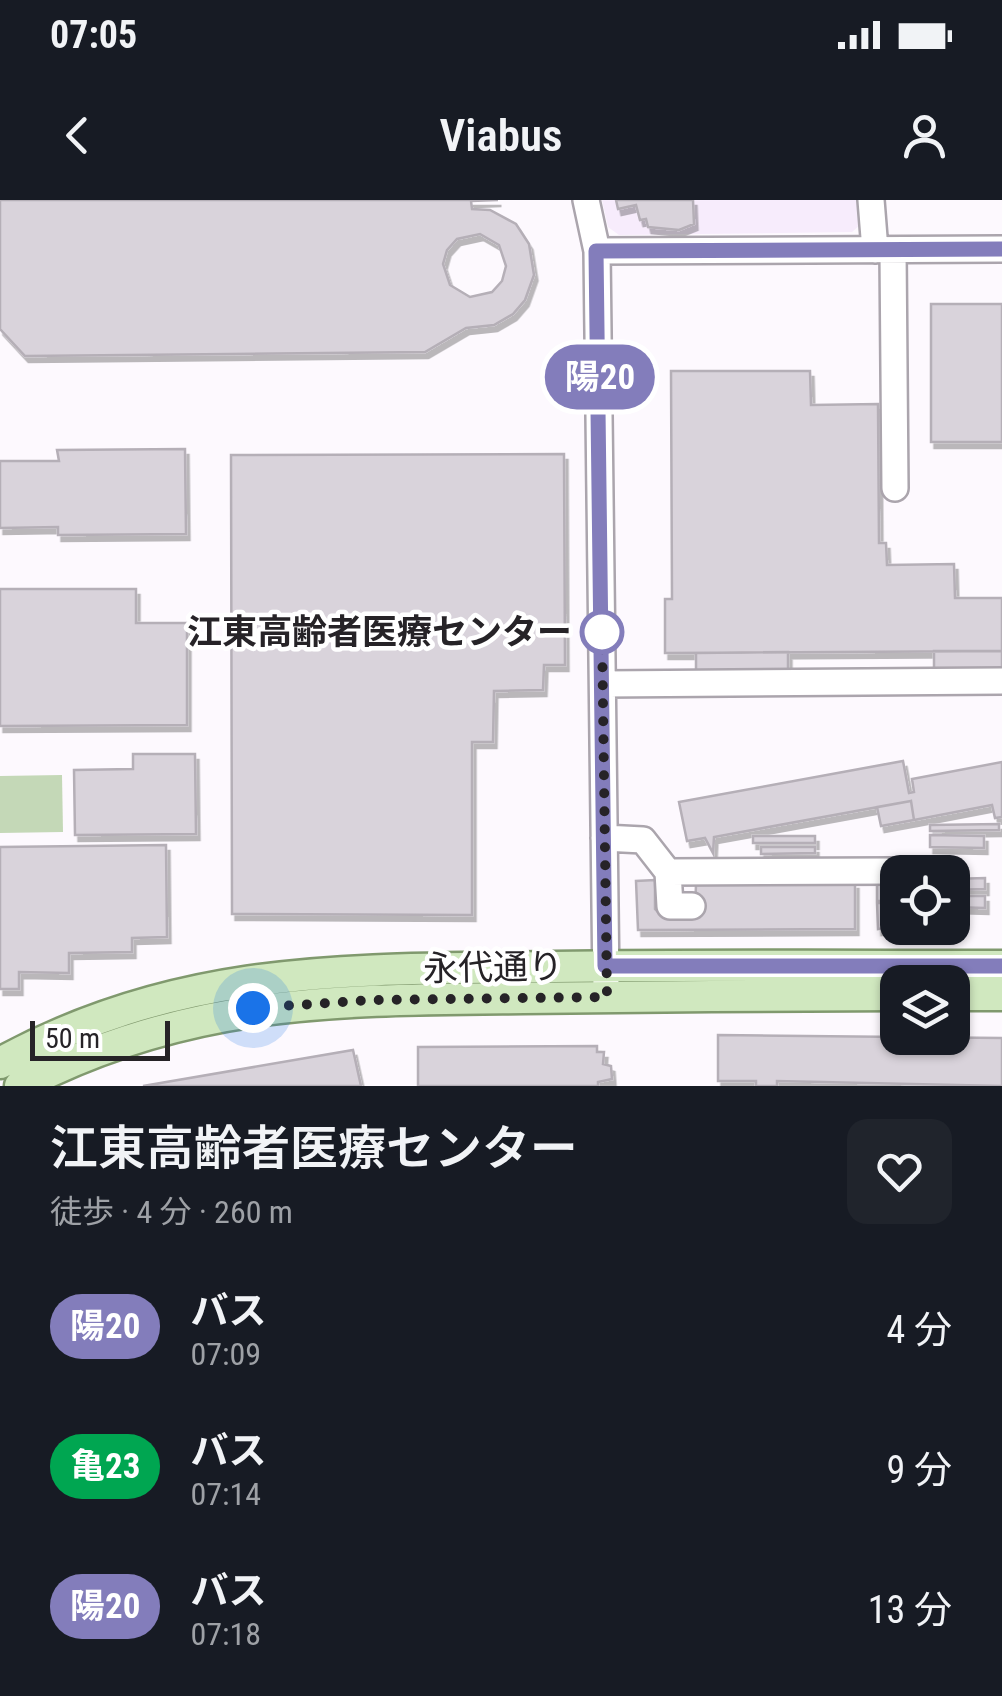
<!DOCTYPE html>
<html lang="ja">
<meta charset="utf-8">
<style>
body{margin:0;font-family:"Roboto Condensed","Noto Sans JP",sans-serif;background:#20242c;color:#f1f3f6;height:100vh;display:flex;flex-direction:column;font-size:38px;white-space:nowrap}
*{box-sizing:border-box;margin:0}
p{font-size:32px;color:#9ea1a6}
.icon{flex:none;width:55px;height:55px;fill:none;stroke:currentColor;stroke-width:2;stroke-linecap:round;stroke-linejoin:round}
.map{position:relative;height:886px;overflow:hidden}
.drawer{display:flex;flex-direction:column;background:#171b24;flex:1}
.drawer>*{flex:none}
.badge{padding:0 20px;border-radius:32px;font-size:35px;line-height:65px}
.buttons{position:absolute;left:880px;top:655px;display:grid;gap:20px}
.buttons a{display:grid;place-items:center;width:90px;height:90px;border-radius:20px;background:#171b24;box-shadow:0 2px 8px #0004;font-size:50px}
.scale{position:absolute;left:30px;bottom:25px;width:140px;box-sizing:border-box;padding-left:10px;border:5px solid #262327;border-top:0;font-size:28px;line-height:35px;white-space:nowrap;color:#262327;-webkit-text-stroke:8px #fff;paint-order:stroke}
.you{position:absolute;width:50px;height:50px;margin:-25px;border:8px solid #fff;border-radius:50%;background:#1a73e8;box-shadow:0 0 0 15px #1a73e833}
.map>.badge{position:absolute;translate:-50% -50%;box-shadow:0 0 0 5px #fff}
.round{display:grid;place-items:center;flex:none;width:105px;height:105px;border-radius:20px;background:#20242c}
.overview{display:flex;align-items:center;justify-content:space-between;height:170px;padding:0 50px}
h1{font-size:48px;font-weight:600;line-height:75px}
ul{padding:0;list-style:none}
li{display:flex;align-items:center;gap:30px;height:140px;padding:0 50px}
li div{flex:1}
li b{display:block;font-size:38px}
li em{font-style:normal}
li .badge{min-width:110px;font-weight:700;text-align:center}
.status{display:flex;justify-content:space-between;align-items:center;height:70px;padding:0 50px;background:#171b24;direction:ltr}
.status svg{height:28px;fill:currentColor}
header{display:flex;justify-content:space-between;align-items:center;height:130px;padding:0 50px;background:#171b24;font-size:45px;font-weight:600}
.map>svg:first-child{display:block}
.built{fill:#f7ecfc}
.green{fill:#c4d8b7}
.building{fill:#d9d3db;stroke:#b5afb7;stroke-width:2.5;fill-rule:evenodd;filter:url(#shadow)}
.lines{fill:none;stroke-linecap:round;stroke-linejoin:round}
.minor-casing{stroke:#aba5ad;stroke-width:30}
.major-casing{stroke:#80996e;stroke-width:35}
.minor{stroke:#fff;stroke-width:25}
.major{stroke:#d0e8bf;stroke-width:30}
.line-casing{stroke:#fff;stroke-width:22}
.line{stroke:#837dbb;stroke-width:15}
.walk{stroke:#262327;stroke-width:10;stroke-dasharray:0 18}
.stop-dot{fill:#fff;stroke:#837dbb;stroke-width:5}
.labels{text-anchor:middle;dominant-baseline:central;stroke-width:9;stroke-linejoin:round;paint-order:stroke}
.stop-label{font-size:35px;font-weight:bold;fill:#262327;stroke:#fff;text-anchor:end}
.street-label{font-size:35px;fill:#262327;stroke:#fff}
</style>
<div class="status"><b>07:05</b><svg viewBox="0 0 49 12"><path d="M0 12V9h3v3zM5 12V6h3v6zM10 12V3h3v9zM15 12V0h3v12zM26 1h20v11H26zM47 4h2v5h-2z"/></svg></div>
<header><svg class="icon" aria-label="back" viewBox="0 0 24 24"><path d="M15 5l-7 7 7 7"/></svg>Viabus<svg class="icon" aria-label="person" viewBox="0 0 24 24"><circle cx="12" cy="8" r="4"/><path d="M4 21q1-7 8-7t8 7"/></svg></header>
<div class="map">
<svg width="1002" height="886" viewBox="0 0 1002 886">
<defs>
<filter id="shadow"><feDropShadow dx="3.5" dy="6" stdDeviation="0" flood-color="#0004"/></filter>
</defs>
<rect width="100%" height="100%" fill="#fdf9fe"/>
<!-- built -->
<path class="built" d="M 602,0 L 858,0 L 860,25 L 852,32 L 619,35 L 608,27 Z"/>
<!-- green -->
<path class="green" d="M 62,575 L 63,632 L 0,633 L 0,576 Z"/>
<!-- building -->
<path class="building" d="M 0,0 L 498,0 L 471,1 L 472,9 L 490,10 L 516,24 L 529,44 L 534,75 L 525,100 L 513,114 L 494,125 L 466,128 L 425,152 L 25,156 L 0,129 ZM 480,34 L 499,45 L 506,66 L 502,81 L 492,92 L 470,97 L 450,85 L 443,64 L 447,50 L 457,39 Z
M 616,0 L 693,0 L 694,24 L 679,30 L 648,27 L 646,19 L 640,20 L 636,5 L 618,9 Z
M 931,104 L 1002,104 L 1002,242 L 931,242 Z
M 671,171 L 810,171 L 811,205 L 878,204 L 879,343 L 886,343 L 887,365 L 954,364 L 955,398 L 1002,398 L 1002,451 L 665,453 L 665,399 L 672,399 Z
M 185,249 L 186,334 L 58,335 L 58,327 L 0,328 L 0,261 L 59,261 L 57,250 Z
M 564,254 L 565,465 L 544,465 L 543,490 L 494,491 L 493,542 L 472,542 L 472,715 L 232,714 L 231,255 Z
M 0,389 L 136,389 L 136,423 L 187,423 L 187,525 L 0,526 Z
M 934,451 L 1002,451 L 1002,470 L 934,469 Z
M 788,452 L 788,470 L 696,471 L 696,453 Z
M 133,554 L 195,554 L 196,634 L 75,635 L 74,570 L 133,569 Z
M 903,561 L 909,593 L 914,592 L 912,579 L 1002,562 L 1002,617 L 995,618 L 992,605 L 914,620 L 911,601 L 714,637 L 713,653 L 705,638 L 687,641 L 679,602 Z
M 911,601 L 914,620 L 881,626 L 877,607 Z
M 999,624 L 999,630 L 930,631 L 930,625 Z
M 930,635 L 984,636 L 984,648 L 930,647 Z
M 753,636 L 815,636 L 815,643 L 753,643 Z
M 166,645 L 167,737 L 132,738 L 132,752 L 69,753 L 69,773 L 19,772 L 19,789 L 0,789 L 0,647 Z
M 761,647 L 815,647 L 815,653 L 761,654 Z
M 985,678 L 985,689 L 952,690 L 952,679 Z
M 877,679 L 898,679 L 898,701 L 877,701 Z
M 655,680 L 655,709 L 661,715 L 695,714 L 696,684 L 855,683 L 855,729 L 638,730 L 636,681 Z
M 952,696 L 985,696 L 985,708 L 952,707 Z
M 877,703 L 886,703 L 887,728 L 878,729 Z
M 889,703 L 898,703 L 898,728 L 922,728 L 889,728 Z
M 718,835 L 1002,838 L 1002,886 L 777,881 L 777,886 L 756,886 L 756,881 L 718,881 Z
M 597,846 L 597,852 L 604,852 L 603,864 L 611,866 L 612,879 L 598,882 L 598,886 L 418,886 L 418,847 Z
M 353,850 L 361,886 L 143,886 Z"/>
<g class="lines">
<defs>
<path id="minor" d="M 586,0 L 597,51
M 871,0 L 875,50
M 893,50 L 895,288
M 603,484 L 1002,481
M 604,638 L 643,640 L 668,672 L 893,671
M 668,672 L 670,706 L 692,706
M 606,786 L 597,51 L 1002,49"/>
<path id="major" d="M 952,795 L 1002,795
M 0,863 C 183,763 353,770 554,767 C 703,765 853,766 1002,766
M 20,886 C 189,798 339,800 524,798 C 649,796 773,796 898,795"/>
</defs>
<!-- minor casing -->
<use href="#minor" class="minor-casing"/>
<!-- major casing -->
<use href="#major" class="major-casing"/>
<!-- minor -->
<use href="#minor" class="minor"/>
<!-- major -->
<use href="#major" class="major"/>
</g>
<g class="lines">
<defs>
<path id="line" d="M 1002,49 L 596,51 L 605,766 L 1002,766"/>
</defs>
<!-- line casing -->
<use href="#line" class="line-casing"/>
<!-- line -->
<use href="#line" class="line"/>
<!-- walk -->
<path class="walk" d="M 253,808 L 372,800 L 607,797 L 602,432"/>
</g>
<!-- markers -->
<circle class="stop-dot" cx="602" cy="432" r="20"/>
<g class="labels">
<!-- stop labels -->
<g class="stop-label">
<text x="572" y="432">江東高齢者医療センター</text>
</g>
<!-- street labels -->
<g class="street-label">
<text transform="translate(493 768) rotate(-1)">永代通り</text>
</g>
</g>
</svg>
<div class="buttons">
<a><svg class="icon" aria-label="locate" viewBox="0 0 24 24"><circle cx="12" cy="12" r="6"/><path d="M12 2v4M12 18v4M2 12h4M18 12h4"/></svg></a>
<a><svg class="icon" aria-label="layers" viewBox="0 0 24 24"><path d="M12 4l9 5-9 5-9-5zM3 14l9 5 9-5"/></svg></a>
</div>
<div class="scale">50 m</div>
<div class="you" style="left:253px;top:808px"></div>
<b class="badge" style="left:600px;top:177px;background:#837dbb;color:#fff">陽20</b>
</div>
<section class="drawer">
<div class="overview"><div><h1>江東高齢者医療センター</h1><p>徒歩 · 4 分 · 260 m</p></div><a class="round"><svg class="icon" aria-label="heart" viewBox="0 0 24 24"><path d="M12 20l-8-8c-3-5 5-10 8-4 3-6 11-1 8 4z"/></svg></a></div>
<ul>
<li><span class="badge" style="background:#837dbb;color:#fff">陽20</span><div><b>バス</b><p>07:09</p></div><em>4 分</em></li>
<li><span class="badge" style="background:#00a651;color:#fff">亀23</span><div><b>バス</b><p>07:14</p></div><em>9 分</em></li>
<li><span class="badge" style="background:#837dbb;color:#fff">陽20</span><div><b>バス</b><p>07:18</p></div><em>13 分</em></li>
</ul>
</section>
